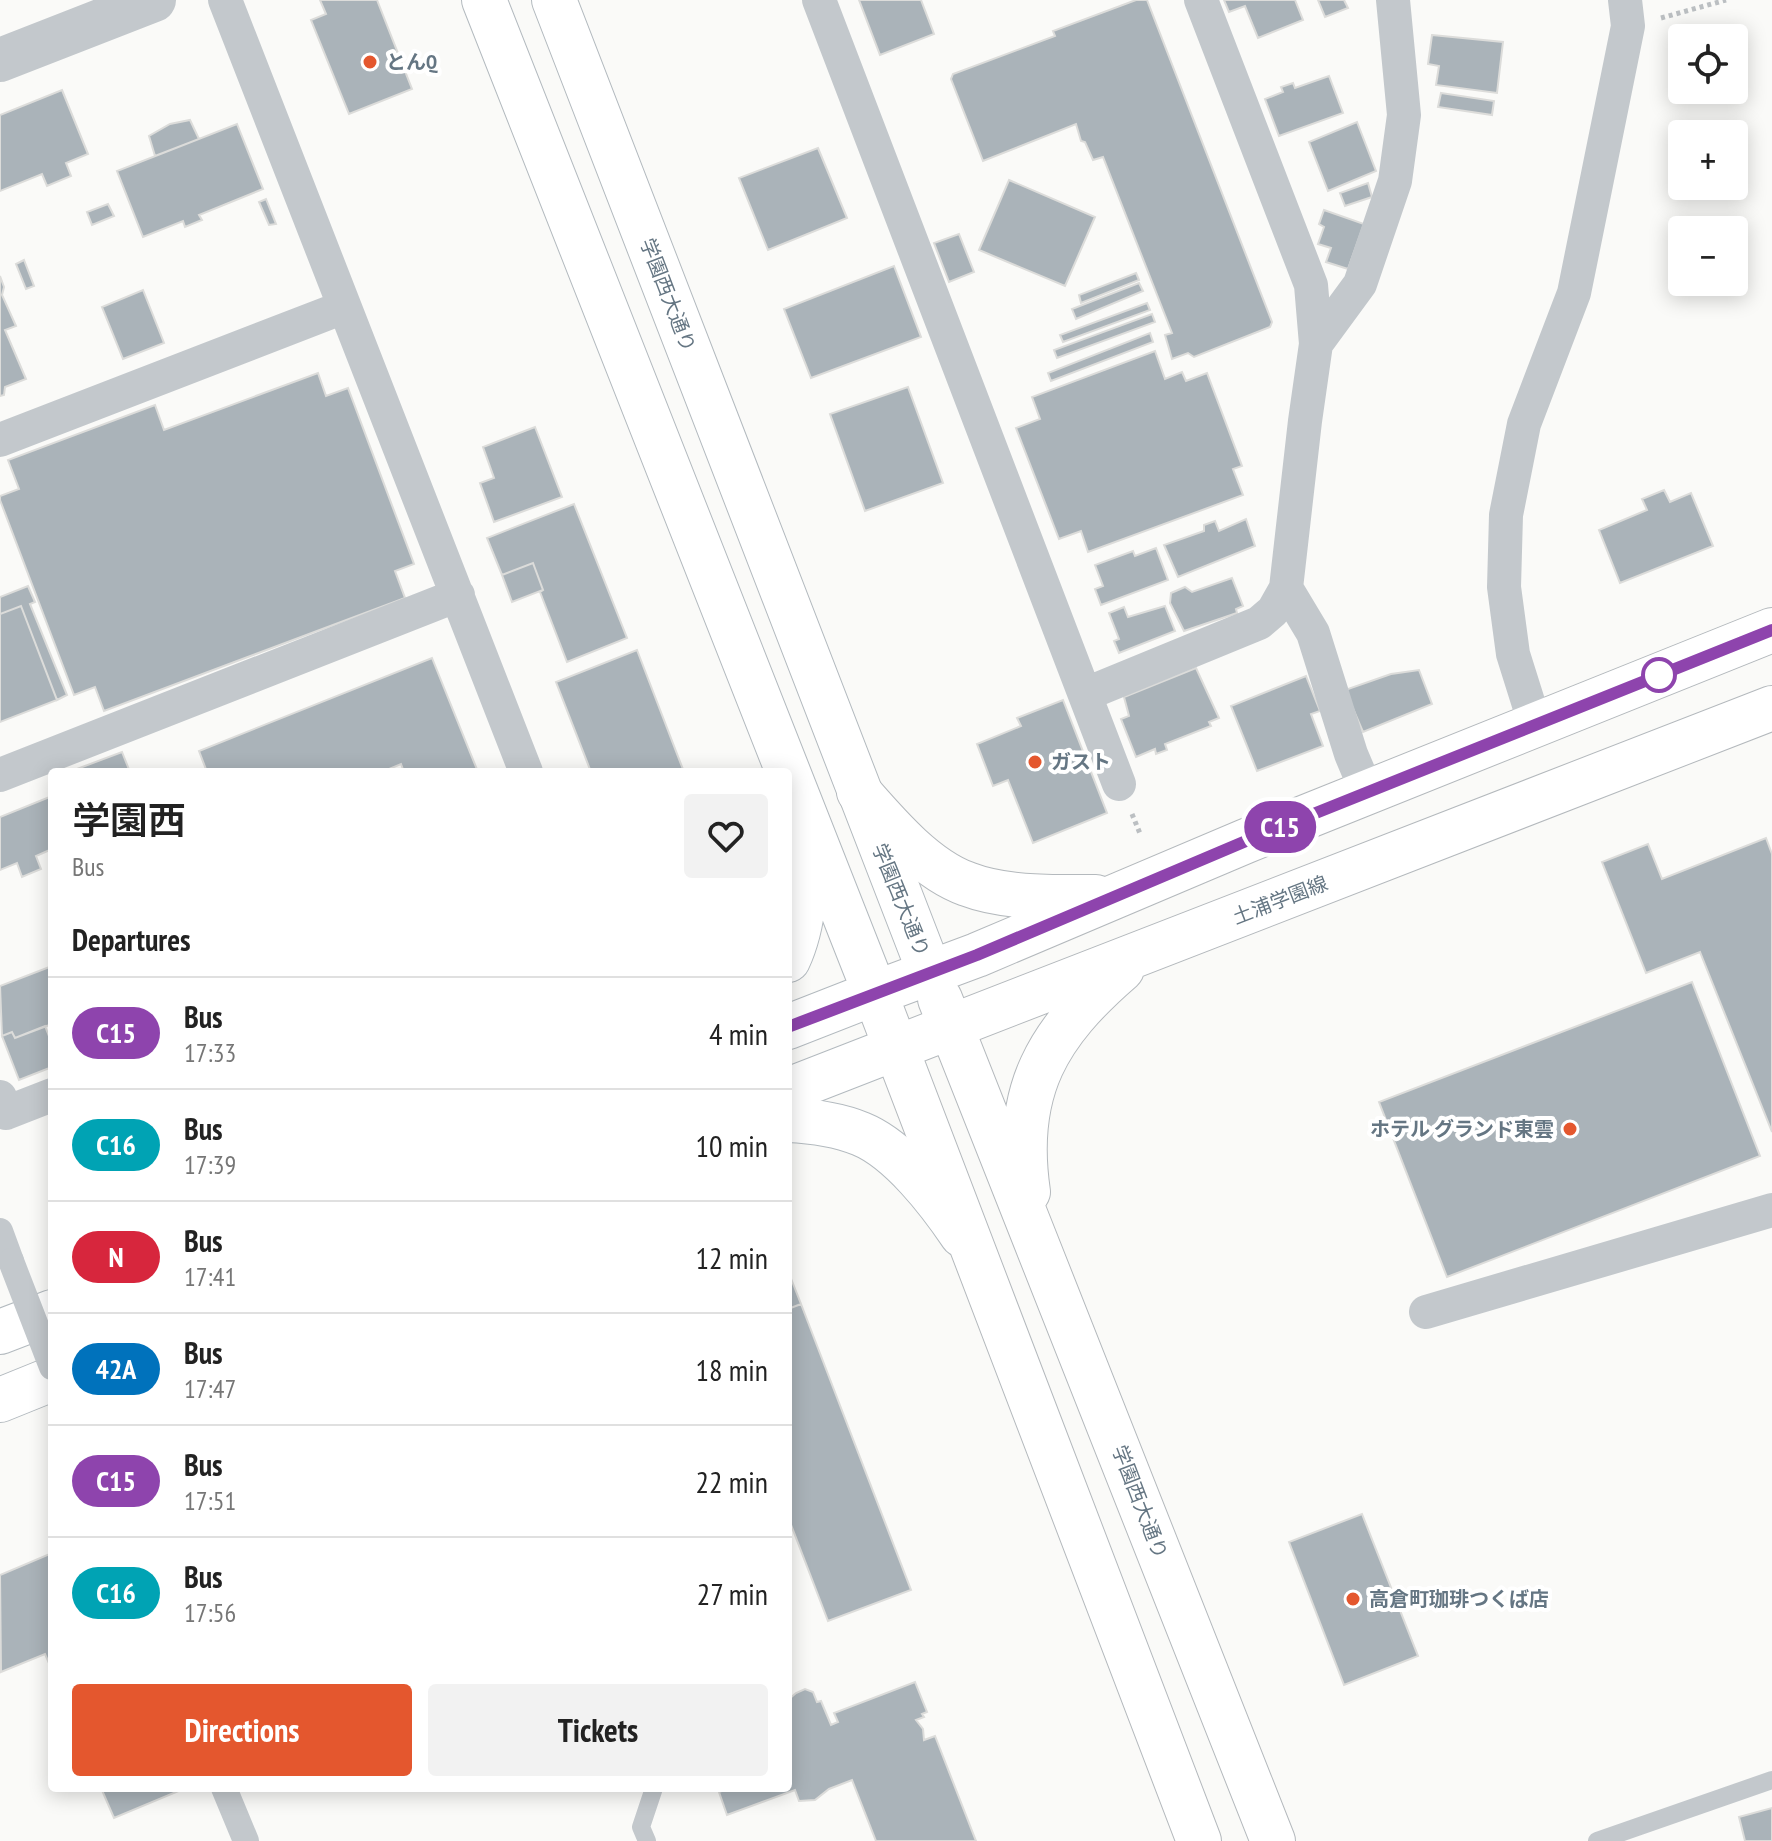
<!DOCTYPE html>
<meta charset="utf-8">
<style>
body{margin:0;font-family:"PT Sans Narrow","Noto Sans JP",sans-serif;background:#f2f2f2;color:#222;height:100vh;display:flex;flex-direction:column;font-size:30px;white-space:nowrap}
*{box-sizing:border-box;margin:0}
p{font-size:26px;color:#767676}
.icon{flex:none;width:44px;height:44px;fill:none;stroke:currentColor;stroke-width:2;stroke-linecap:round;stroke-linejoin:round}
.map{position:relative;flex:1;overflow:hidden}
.side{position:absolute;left:48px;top:768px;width:744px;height:1024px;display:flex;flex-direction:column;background:#fff;border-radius:8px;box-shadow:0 4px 20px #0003}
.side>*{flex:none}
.badge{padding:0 16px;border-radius:26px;font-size:28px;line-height:52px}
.tools{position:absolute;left:1668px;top:24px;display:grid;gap:16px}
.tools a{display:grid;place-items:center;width:80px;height:80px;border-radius:8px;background:#fff;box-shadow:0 4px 20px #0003;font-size:40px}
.map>.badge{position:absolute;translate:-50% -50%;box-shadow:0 0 0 4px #fff}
h2{padding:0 24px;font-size:30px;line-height:72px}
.round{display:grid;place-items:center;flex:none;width:84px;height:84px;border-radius:8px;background:#f2f2f2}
.head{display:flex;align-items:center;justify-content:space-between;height:136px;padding:0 24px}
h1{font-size:38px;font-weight:600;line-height:60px}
.cta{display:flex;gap:16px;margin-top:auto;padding:16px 24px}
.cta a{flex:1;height:92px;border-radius:8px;background:#e4572e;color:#fff;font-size:32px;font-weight:600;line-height:92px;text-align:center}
.cta a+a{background:#f2f2f2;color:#222}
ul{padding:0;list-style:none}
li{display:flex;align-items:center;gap:24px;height:112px;padding:0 24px;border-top:2px solid #e0e0e0}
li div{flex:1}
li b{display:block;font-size:30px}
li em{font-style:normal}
li .badge{min-width:88px;font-weight:700;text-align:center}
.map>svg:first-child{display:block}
.building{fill:#aab3b9;stroke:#dcdcda;stroke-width:2}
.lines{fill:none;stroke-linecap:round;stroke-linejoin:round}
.secondary-casing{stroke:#b3babf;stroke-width:46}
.trunk-casing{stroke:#b4b9bd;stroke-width:46}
.path{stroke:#bbbfc2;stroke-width:5;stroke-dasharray:4 4;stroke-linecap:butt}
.service{stroke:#c3c8cc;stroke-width:18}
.pedestrian{stroke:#c3c8cc;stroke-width:26}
.minor{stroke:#c3c8cc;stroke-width:34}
.tertiary{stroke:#c3c8cc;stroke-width:44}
.secondary{stroke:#fff;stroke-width:44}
.trunk{stroke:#fff;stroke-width:44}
.pedestrian-bridge{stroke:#c3c8cc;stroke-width:26}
.line-casing{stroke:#fff;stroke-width:18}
.line{stroke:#8e44ad;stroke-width:12}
.poi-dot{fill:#e4572e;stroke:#fff;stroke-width:3}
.stop-dot{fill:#fff;stroke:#8e44ad;stroke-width:4}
.labels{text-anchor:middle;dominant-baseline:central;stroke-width:8;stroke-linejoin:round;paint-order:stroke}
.poi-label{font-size:20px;font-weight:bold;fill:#657683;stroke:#fff;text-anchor:start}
.street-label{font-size:20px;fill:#657683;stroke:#fff}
</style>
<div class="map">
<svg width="1772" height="1841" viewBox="0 0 1772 1841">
<rect width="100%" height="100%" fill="#fafaf8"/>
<!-- building -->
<path class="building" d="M 320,0 L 377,0 L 412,89 L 349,114 L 311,20 L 326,14 Z
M 859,0 L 921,0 L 934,34 L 880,55 Z
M 1136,0 L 1147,0 L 1272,322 L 1270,327 L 1194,357 L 1188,353 L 1172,359 L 1165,335 L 1172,333 L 1103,157 L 1093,160 L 1085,142 L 1081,141 L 1076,124 L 983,161 L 951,79 L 953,74 L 1055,36 L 1053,31 Z
M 1224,0 L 1295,0 L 1303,20 L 1258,38 L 1245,6 L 1229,12 Z
M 1318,0 L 1344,0 L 1348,8 L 1325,17 Z
M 1432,35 L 1503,42 L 1497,93 L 1436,85 L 1439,66 L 1428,64 Z
M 1329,76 L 1343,113 L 1279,136 L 1265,99 L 1283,92 L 1281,87 L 1293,83 L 1295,88 Z
M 62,90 L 88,154 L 66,163 L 71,176 L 47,186 L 42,174 L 0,191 L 0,115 Z
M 1441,93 L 1494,101 L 1492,115 L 1438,107 Z
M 190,120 L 199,139 L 155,156 L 149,136 L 170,124 Z
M 1357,122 L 1376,171 L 1328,191 L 1309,142 Z
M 237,124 L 263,189 L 199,215 L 202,220 L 185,227 L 183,221 L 143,237 L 117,171 Z
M 818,148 L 847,218 L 768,250 L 739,178 Z
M 1009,180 L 1095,217 L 1065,286 L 979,250 Z
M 1368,183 L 1372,197 L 1345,206 L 1340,193 Z
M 266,199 L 276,224 L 269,225 L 259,202 Z
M 108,204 L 114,216 L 92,225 L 87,212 Z
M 1324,210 L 1364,224 L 1348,269 L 1326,262 L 1331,248 L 1318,244 L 1324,227 L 1319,224 Z
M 959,234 L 974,272 L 949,282 L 934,243 Z
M 24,260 L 34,286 L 26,289 L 16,264 Z
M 894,266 L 921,337 L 811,378 L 784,309 Z
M 1136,273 L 1139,280 L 1081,303 L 1079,295 Z
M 0,276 L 4,287 L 2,295 L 16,326 L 5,330 L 26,379 L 5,387 L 4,395 L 0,396 Z
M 1139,283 L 1143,291 L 1076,319 L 1072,309 Z
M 143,290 L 164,343 L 123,359 L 102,307 Z
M 1147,303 L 1150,310 L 1063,342 L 1060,335 Z
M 1152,314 L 1155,322 L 1057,358 L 1054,350 Z
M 1150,333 L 1153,342 L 1051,381 L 1048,373 Z
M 1155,351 L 1165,379 L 1182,372 L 1186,381 L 1207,373 L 1242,466 L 1233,469 L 1243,495 L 1088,552 L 1081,531 L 1059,539 L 1016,428 L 1040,419 L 1032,397 Z
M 318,373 L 326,396 L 348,388 L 414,564 L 395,571 L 405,598 L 104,711 L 95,687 L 74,695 L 0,500 L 0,496 L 19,489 L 8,460 L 155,405 L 164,430 Z
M 908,387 L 943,483 L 865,511 L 830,414 Z
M 535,427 L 562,497 L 494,522 L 480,483 L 494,478 L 483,447 Z
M 1664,490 L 1670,502 L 1691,493 L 1713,546 L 1620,583 L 1599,530 L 1647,510 L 1642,499 Z
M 574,504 L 627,638 L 567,662 L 540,592 L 543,590 L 533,563 L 502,575 L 487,538 Z
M 1246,519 L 1255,546 L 1178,577 L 1164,545 L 1204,531 L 1204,525 L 1215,521 L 1219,531 Z
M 1156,548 L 1168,580 L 1101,605 L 1095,589 L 1103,586 L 1095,565 L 1133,551 L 1135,556 Z
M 533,563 L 543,590 L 512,602 L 502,575 Z
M 1232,578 L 1243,606 L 1236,609 L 1237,613 L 1184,631 L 1170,603 L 1171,593 L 1185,587 L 1192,592 Z
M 28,586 L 35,602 L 30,604 L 67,695 L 57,700 L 21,606 L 0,614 L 0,597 Z
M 21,606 L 57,700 L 0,722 L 0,614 Z
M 1165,606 L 1175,631 L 1119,653 L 1114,641 L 1119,639 L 1109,613 L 1124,607 L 1128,617 Z
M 637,650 L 684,772 L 591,772 L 556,682 Z
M 432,658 L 478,772 L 404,772 L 401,764 L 382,772 L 207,772 L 199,751 Z
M 1196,668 L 1219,718 L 1209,722 L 1211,726 L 1165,744 L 1167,750 L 1156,754 L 1155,749 L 1136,757 L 1121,719 L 1129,716 L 1124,697 Z
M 1419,670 L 1432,704 L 1363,732 L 1345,690 L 1391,674 Z
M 1306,676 L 1320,711 L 1311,714 L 1323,746 L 1257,771 L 1231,706 Z
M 1063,700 L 1107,813 L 1033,843 L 1008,780 L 993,786 L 977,744 L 1021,726 L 1017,718 Z
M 122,752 L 130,772 L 69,772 Z
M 52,796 L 52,849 L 36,856 L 41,869 L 22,877 L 17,863 L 0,870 L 0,817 Z
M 1766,838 L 1772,854 L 1772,1132 L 1700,952 L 1646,973 L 1602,862 L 1648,844 L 1662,879 Z
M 52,966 L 52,1024 L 15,1038 L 12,1032 L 2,1036 L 0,986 Z
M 1692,982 L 1760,1156 L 1447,1277 L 1379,1102 Z
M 45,1026 L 52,1044 L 52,1067 L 19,1080 L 2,1036 L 12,1032 L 15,1038 Z
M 788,1271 L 801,1304 L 788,1309 Z
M 801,1304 L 911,1590 L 828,1621 L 788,1517 L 788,1309 Z
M 1362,1514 L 1418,1656 L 1344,1685 L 1289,1542 Z
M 52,1553 L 52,1670 L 45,1654 L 1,1672 L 0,1575 Z
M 915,1682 L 927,1712 L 922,1714 L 924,1717 L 916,1720 L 923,1729 L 924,1740 L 935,1736 L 976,1841 L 876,1841 L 852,1780 L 829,1789 L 815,1800 L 799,1801 L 795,1790 L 727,1815 L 719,1792 L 729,1788 L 788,1788 L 788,1700 L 796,1693 L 805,1689 L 813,1692 L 817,1702 L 821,1701 L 831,1725 L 838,1722 L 834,1713 Z
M 101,1788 L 180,1788 L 181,1790 L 114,1818 Z
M 1772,1808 L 1772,1841 L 1745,1841 L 1739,1817 Z"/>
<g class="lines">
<defs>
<path id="secondary" d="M 484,0 L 788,772
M 554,0 L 930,973
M 788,772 L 875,993 L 788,1027
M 788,960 C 806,922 806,876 806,835
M 788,1090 L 896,1048
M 788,1120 C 812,1121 839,1125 861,1134 C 900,1150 939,1201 962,1235
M 0,1332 L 52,1312
M 0,1400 L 52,1379"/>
<path id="trunk" d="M 859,792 C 887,824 925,869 967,884 C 1006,899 1055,897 1096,897
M 940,999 L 1273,1841
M 896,1048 L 1772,708
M 1028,1192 C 1013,1090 1048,1033 1122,969
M 1199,1841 L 875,993 L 977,955 L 1246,841 L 1772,630"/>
</defs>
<!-- secondary casing -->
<use href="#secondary" class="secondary-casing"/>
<!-- trunk casing -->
<use href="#trunk" class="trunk-casing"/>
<!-- path -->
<path class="path" d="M 1661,18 L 1726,0
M 1132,814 L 1141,836"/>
<!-- service -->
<path class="service" d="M 647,1841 L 641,1827 L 654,1788
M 1597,1841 L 1772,1780"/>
<!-- pedestrian -->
<path class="pedestrian" d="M 0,1231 L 11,1261
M 224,1788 L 246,1841"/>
<!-- minor -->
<path class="minor" d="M 225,0 L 526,772
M 819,0 L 1119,784
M 1316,344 L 1360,284 L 1395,181 L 1404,115 L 1393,0
M 0,440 L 344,307
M 1286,588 L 1313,633 L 1351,754 L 1367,792
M 1086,694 L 1259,623 L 1273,611 L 1286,588 L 1305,421 L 1316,344 L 1311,285 L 1201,0
M 1535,724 L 1513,654 L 1504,587 L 1506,515 L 1524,424 L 1574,293 L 1628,26 L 1625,0
M 0,775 L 458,595
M 0,1097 L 6,1113 L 52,1095
M 1426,1312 L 1772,1210"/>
<!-- tertiary -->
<path class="tertiary" d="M 0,60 L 154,0"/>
<!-- secondary -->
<use href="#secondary" class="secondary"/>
<!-- trunk -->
<use href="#trunk" class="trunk"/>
<!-- pedestrian-bridge -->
<path class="pedestrian-bridge" d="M 11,1261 L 52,1367"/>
</g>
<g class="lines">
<defs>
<path id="line" d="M 788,1027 L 977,955 L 1246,841 L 1772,630"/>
</defs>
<!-- line casing -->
<use href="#line" class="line-casing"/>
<!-- line -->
<use href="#line" class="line"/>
</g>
<!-- markers -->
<g class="poi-dot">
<circle cx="370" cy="62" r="8"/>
<circle cx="1035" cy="762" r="8"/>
<circle cx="1570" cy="1129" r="8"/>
<circle cx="1353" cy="1599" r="8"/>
</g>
<circle class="stop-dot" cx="1659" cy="675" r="16"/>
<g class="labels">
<!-- poi labels -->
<g class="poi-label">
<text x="386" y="62">とんQ</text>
<text x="1051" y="762">ガスト</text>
<text x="1554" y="1129" text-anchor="end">ホテル グランド東雲</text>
<text x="1369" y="1599">高倉町珈琲つくば店</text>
</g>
<!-- street labels -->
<g class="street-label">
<text transform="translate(668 295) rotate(69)">学園西大通り</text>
<text transform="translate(901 900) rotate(68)">学園西大通り</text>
<text transform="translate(1280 900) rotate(-21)">土浦学園線</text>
<text transform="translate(1140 1502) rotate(69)">学園西大通り</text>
</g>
</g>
</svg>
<div class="tools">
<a><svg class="icon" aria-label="locate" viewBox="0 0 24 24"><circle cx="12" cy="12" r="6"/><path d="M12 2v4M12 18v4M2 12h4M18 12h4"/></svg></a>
<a>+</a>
<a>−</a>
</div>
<b class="badge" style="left:1280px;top:827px;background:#8e44ad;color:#fff">C15</b>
<section class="side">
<div class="head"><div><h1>学園西</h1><p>Bus</p></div><a class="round"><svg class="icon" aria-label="heart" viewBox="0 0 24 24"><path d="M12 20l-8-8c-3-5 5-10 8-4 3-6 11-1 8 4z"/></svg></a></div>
<h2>Departures</h2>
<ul>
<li><span class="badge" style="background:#8e44ad;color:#fff">C15</span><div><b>Bus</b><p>17:33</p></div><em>4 min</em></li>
<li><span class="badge" style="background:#00a3b4;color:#fff">C16</span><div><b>Bus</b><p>17:39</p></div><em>10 min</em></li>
<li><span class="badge" style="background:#d7263d;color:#fff">N</span><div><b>Bus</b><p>17:41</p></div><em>12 min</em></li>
<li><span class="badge" style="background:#0072bc;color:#fff">42A</span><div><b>Bus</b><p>17:47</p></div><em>18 min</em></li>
<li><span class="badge" style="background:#8e44ad;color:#fff">C15</span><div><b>Bus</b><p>17:51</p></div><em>22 min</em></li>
<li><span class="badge" style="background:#00a3b4;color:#fff">C16</span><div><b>Bus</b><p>17:56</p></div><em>27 min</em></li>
</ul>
<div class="cta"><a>Directions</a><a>Tickets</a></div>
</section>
</div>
